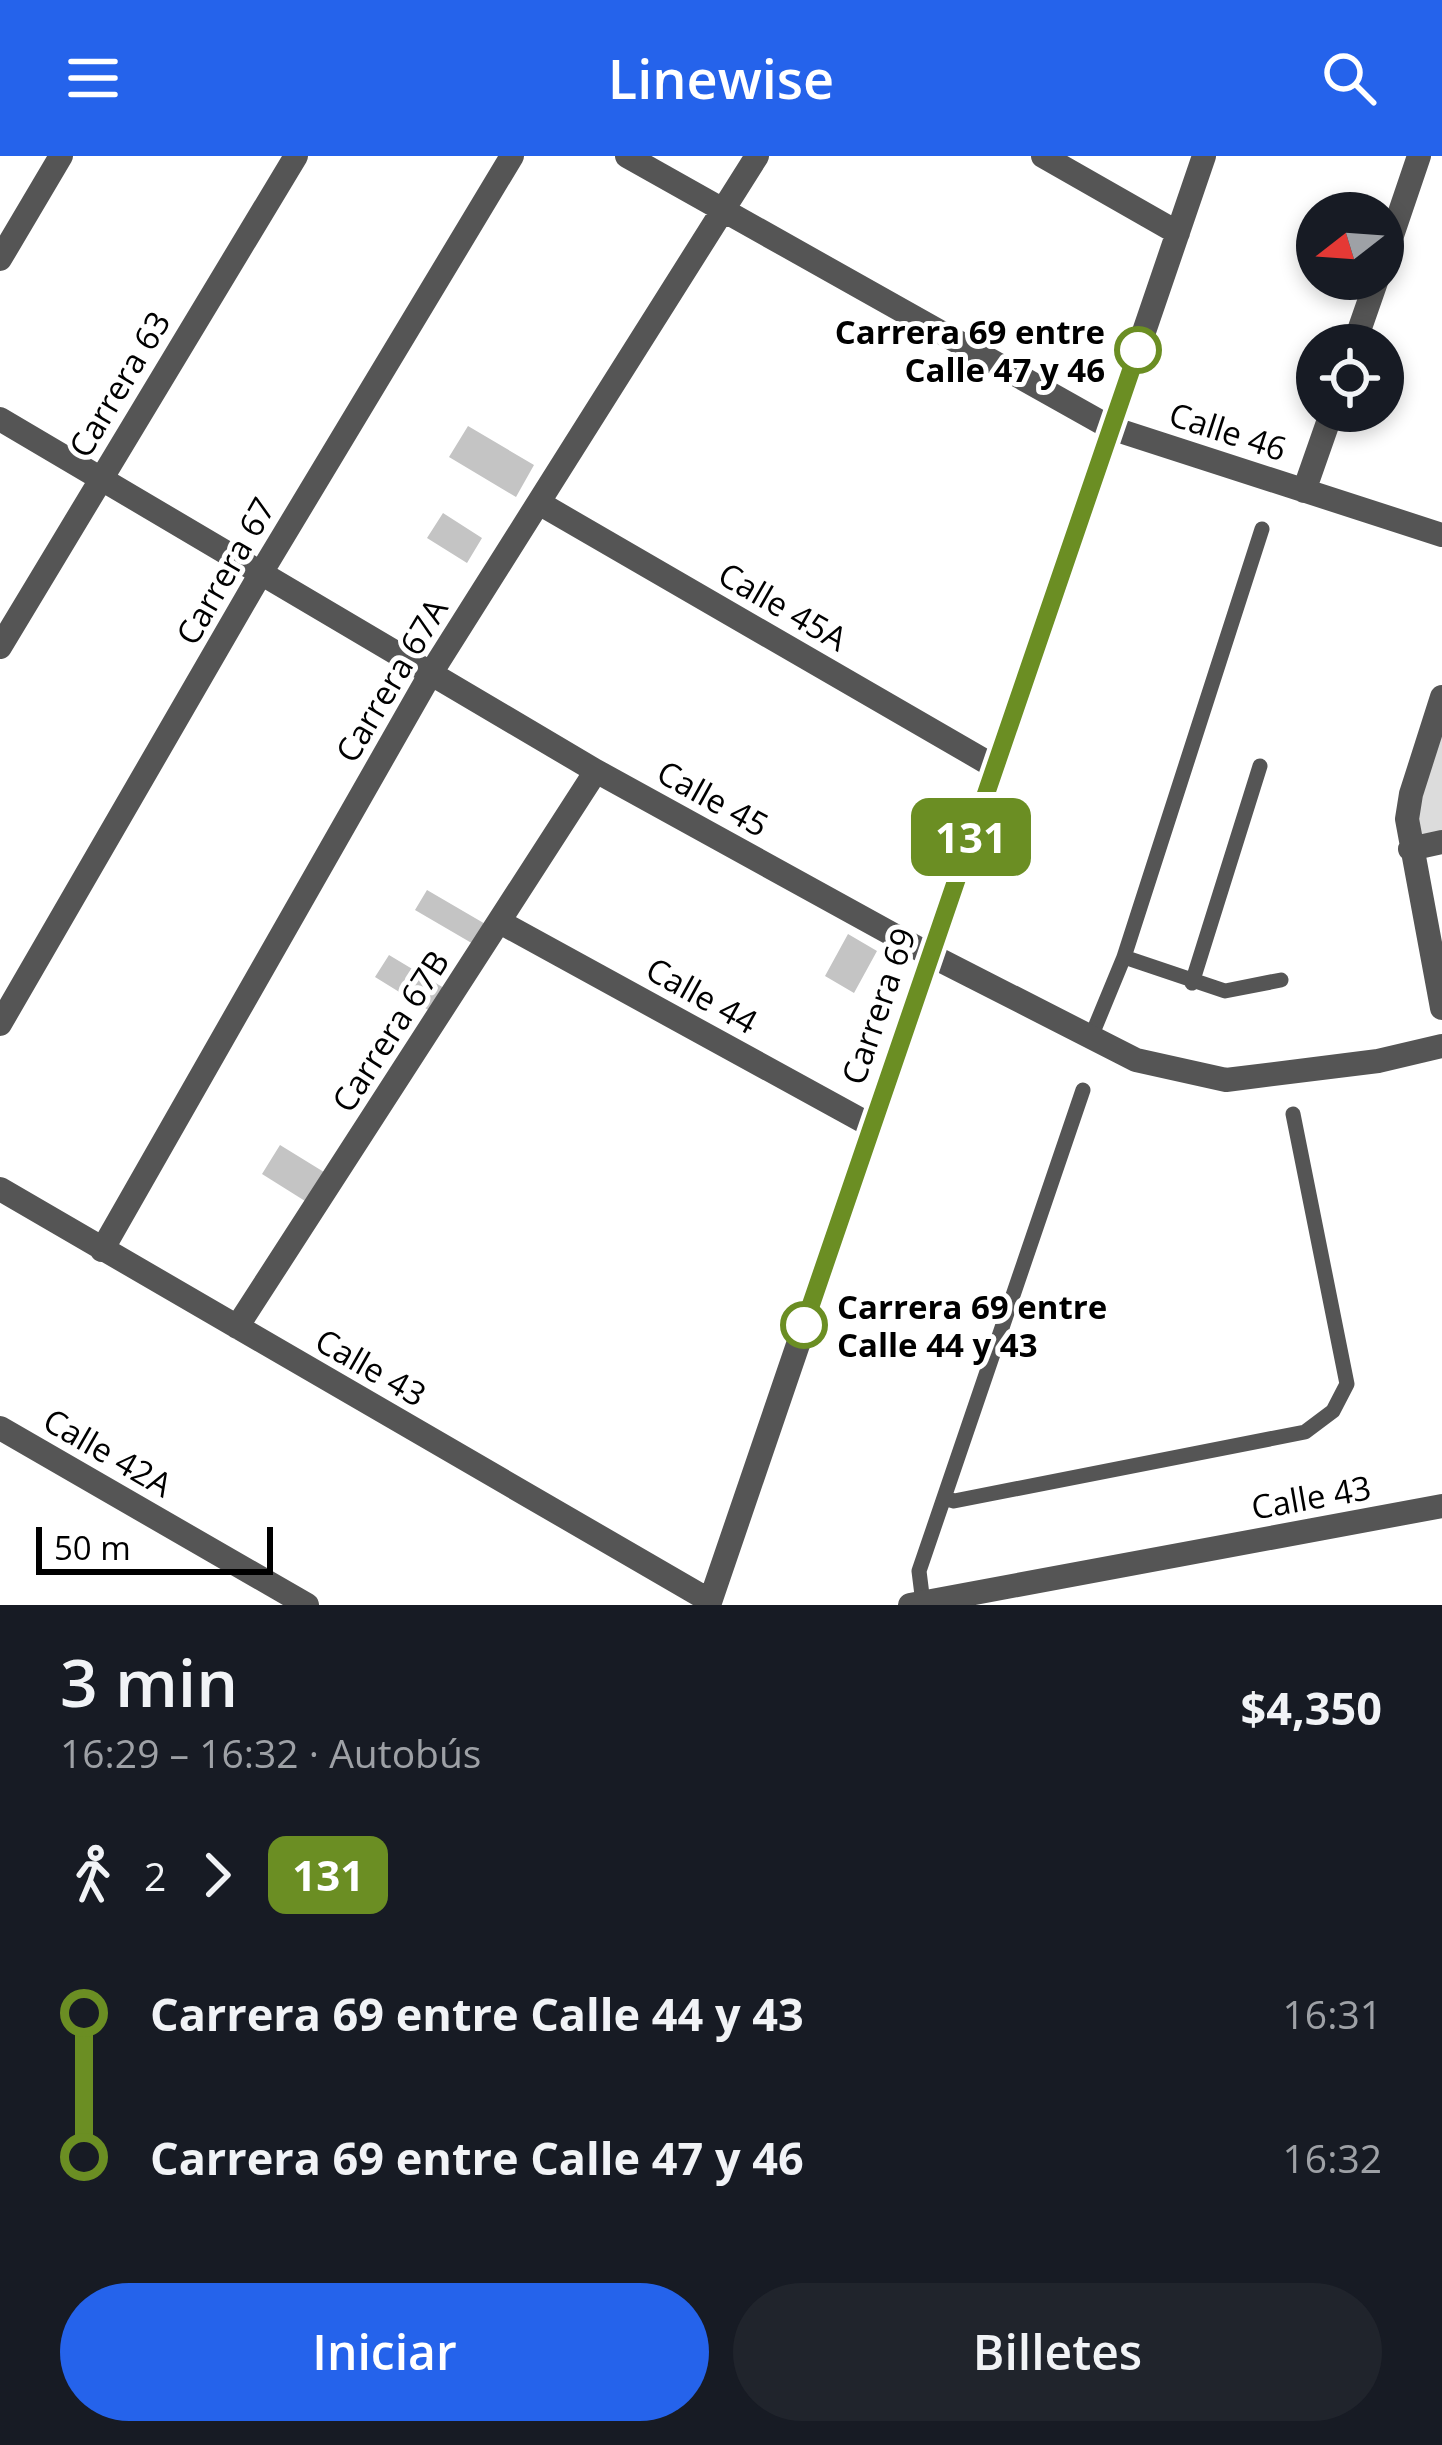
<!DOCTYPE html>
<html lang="es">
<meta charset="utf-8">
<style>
body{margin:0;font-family:"Open Sans",sans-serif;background:#20242c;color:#f1f3f6;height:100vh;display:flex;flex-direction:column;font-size:45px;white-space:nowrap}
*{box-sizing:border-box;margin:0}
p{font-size:39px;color:#9ea1a6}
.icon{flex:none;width:66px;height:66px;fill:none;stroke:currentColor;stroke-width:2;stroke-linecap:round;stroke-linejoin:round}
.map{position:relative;height:1449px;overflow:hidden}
.panel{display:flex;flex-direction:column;background:#171b24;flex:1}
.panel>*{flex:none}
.badge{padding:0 24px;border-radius:18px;font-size:42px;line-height:78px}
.needle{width:78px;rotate:253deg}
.tools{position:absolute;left:1296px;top:36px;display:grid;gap:24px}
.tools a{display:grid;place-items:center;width:108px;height:108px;border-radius:50%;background:#171b24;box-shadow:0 6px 18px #0003;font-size:60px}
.scale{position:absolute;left:36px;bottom:30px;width:237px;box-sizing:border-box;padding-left:12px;border:6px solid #000;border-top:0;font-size:33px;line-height:42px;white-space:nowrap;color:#000;-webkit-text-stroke:9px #fff;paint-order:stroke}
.map>.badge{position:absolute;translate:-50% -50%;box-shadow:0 0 0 6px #fff}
.legs{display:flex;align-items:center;gap:18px;height:132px;padding:0 60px;font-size:39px}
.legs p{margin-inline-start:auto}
.summary{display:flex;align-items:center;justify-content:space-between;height:204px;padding:0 60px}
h1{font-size:66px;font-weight:600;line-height:90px}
.action{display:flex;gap:24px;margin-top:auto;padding:24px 60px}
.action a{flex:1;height:138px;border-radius:72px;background:#2563eb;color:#fff;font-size:48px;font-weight:600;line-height:138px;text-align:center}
.action a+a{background:#20242c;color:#f1f3f6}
ul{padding:0 60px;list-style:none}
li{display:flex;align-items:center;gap:42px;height:144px;font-size:45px}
li i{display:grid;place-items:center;width:18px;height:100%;margin:0 15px;background:currentColor}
li i::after{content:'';width:30px;height:30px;margin:-15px;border:9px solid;border-radius:50%;background:#171b24}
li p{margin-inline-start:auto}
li:first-child i{background:linear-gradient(#0000 50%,currentColor 0)}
li:last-child i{background:linear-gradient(currentColor 50%,#0000 0)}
header{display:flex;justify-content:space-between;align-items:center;height:156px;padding:0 60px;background:#2563eb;color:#fff;font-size:54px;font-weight:600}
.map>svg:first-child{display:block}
.green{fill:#dcdcdc}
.building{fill:#c4c4c4}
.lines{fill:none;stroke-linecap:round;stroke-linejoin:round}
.lane{stroke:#555;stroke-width:15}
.street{stroke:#555;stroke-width:24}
.line-1-casing{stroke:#fff;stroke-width:27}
.line-1{stroke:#6b8e23;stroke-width:18}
.stop-1-dot{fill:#fff;stroke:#6b8e23;stroke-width:6}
.labels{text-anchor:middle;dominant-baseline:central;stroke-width:10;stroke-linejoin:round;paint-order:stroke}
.stop-label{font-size:33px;font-weight:bold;fill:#000;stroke:#fff;text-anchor:end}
.street-label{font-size:33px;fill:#000;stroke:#fff}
</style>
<header><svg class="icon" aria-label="menu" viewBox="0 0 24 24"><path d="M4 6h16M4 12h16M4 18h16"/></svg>Linewise<svg class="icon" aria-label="search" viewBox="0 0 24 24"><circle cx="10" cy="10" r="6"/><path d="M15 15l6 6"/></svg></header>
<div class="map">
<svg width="1442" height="1449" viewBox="0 0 1442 1449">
<rect width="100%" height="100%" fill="#fff"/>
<!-- green -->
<path class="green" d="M 1442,541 L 1442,686 L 1410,693 Z"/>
<!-- building -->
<path class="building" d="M 468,270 L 534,309 L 516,341 L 449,301 Z
M 443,357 L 482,382 L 467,407 L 427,382 Z
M 427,734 L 487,769 L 475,789 L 415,754 Z
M 848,778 L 877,795 L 854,837 L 825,820 Z
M 389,799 L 444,832 L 430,855 L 375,821 Z
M 280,989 L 332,1021 L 313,1050 L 262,1018 Z"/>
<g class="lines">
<!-- lane -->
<path class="lane" d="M 1124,801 L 1225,835 L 1281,824
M 1192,827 L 1260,610
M 1091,881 L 1124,801 L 1262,373
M 944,1342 L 954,1345 L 1305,1276 L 1333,1255 L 1347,1228 L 1293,958
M 923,1447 L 919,1415 L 1083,934"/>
<!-- street -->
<path class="street" d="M 627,0 L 1111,272 L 1442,379
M 1043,0 L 1178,77
M 0,103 L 61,0
M 1383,106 L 1419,0
M 1354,189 L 1377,123
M 0,263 L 596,615 L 930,799 L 1136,904 L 1226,924 L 1378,905 L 1442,890
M 1304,335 L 1332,255
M 539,347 L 995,611
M 0,491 L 296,0
M 1442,541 L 1411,638 L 1407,663 L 1442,852
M 1410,693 L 1442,686
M 500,766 L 872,970
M 0,868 L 261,417 L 512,0
M 0,1033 L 710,1445
M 102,1094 L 431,517 L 757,0
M 237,1171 L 596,615
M 0,1272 L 307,1449
M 709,1449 L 1204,0
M 910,1449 L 1442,1350"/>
</g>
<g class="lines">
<defs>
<path id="line-1" d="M 804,1169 L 1138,194"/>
</defs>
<!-- line-1 casing -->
<use href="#line-1" class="line-1-casing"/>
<!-- line-1 -->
<use href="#line-1" class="line-1"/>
</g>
<!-- markers -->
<g class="stop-1-dot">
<circle cx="1138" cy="194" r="21"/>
<circle cx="804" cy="1169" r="21"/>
</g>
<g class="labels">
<!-- stop labels -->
<g class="stop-label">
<text x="1105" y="175">Carrera 69 entre<tspan x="1105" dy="38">Calle 47 y 46</tspan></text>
<text x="837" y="1150" text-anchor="start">Carrera 69 entre<tspan x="837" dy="38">Calle 44 y 43</tspan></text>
</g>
<!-- street labels -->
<g class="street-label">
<text transform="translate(119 228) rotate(-59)">Carrera 63</text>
<text transform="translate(1228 275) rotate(18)">Calle 46</text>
<text transform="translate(225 415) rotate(-60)">Carrera 67</text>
<text transform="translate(783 450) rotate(30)">Calle 45A</text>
<text transform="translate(391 524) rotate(-59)">Carrera 67A</text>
<text transform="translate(713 642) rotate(29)">Calle 45</text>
<text transform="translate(702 839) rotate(29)">Calle 44</text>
<text transform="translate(878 850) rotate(-71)">Carrera 69</text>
<text transform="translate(390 875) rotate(-57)">Carrera 67B</text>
<text transform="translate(371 1211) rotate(30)">Calle 43</text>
<text transform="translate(108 1296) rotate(30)">Calle 42A</text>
<text transform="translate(1311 1341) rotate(-10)">Calle 43</text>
</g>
</g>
</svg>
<div class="tools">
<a><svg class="needle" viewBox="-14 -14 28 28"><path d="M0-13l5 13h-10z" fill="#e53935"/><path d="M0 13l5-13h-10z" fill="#9ea1a6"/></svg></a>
<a><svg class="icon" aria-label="locate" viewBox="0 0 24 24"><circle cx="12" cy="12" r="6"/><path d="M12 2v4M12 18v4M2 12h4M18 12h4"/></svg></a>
</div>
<div class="scale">50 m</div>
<b class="badge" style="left:971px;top:681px;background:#6b8e23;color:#fff">131</b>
</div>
<section class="panel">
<div class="summary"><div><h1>3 min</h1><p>16:29 – 16:32 · Autobús</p></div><b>$4,350</b></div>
<div class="legs"><svg class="icon" aria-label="walk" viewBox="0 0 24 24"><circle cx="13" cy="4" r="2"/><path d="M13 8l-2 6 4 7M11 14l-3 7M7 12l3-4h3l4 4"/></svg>2<svg class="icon" aria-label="forward" viewBox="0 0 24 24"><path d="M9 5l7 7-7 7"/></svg><b class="badge" style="background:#6b8e23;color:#fff">131</b></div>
<ul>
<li><i style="color:#6b8e23"></i><b>Carrera 69 entre Calle 44 y 43</b><p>16:31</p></li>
<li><i style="color:#6b8e23"></i><b>Carrera 69 entre Calle 47 y 46</b><p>16:32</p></li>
</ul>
<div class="action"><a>Iniciar</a><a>Billetes</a></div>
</section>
